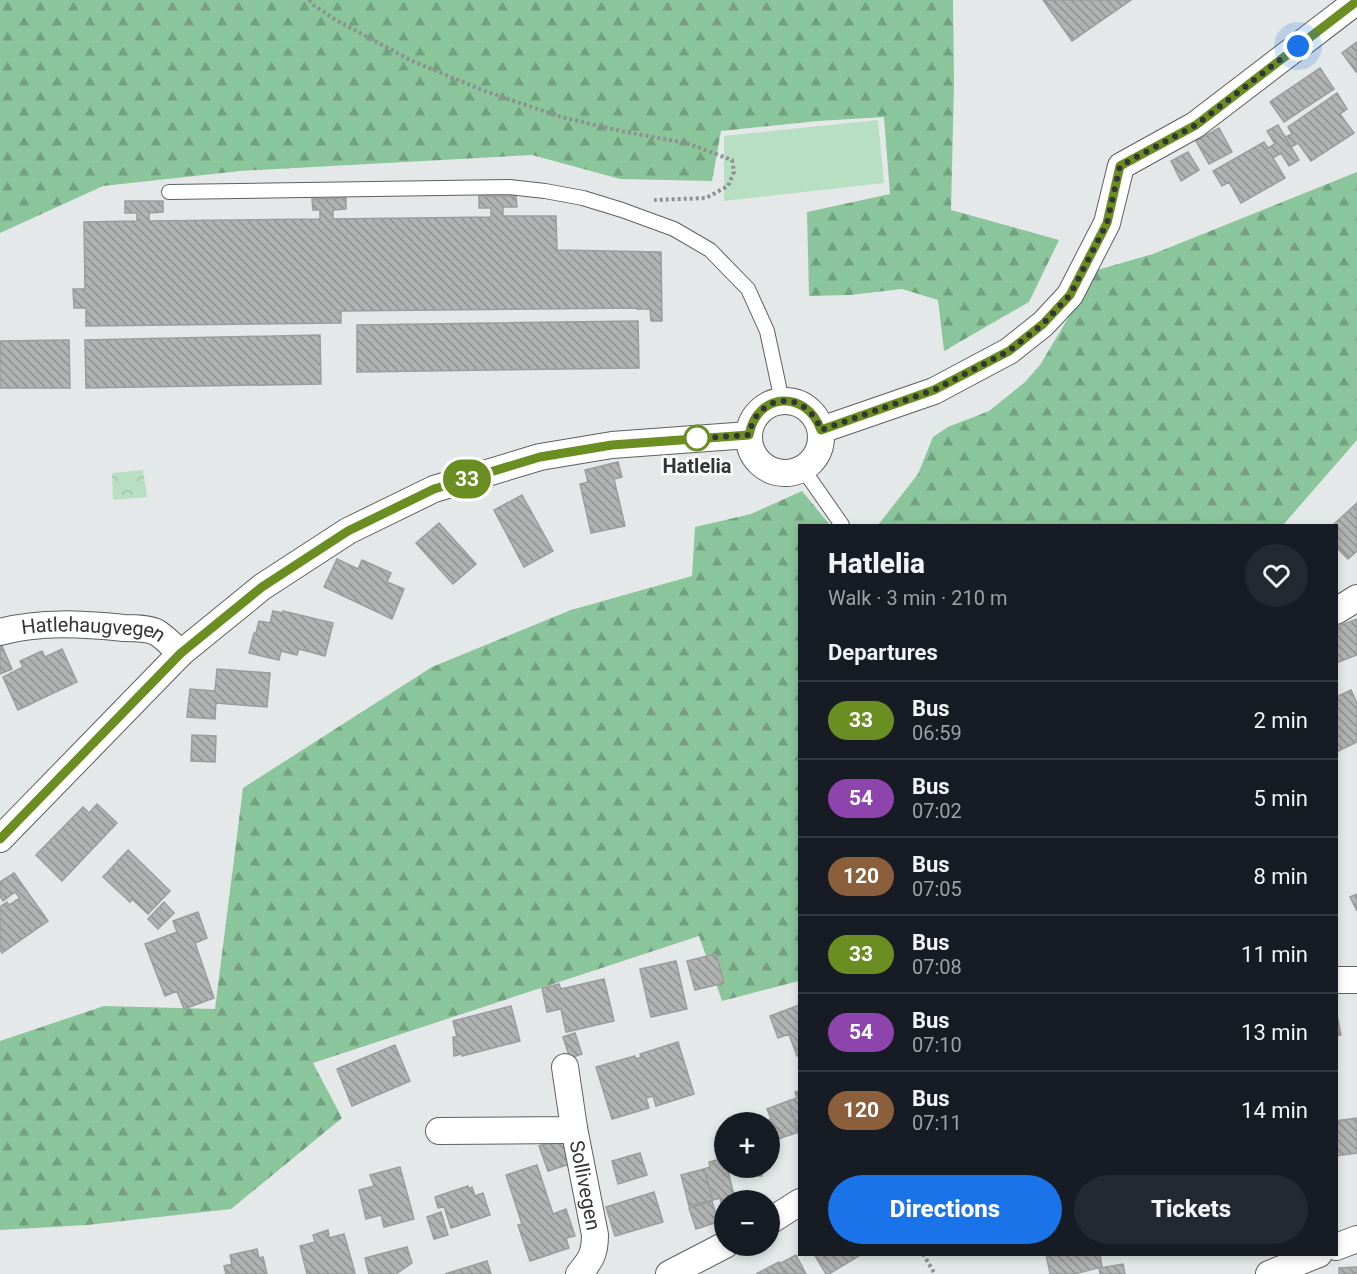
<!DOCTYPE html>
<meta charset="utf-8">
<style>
body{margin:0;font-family:Roboto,sans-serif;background:#242831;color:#f1f3f6;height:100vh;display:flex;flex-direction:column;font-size:22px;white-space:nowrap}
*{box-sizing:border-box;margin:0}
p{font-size:20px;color:#9ea1a6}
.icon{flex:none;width:33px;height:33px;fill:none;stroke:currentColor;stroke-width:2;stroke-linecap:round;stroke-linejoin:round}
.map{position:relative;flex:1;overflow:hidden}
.side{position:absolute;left:798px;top:524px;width:540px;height:732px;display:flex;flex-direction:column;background:#171b24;border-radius:0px;box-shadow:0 3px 9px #0003}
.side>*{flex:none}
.badge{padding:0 12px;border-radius:20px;font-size:21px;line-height:39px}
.fabs{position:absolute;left:714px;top:1112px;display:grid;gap:12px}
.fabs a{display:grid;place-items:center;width:66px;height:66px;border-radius:50%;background:#171b24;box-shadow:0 3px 9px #0003;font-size:30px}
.you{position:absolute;width:30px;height:30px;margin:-15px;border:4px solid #fff;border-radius:50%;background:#1a73e8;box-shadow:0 0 0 9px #1a73e833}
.map>.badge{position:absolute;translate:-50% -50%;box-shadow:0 0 0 3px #fff}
h2{padding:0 30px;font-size:22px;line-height:54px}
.round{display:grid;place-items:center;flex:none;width:63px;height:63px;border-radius:32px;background:#242831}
.summary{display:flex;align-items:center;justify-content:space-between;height:102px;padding:0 30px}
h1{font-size:28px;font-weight:800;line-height:45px}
.action{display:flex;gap:12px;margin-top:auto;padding:12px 30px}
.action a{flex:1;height:69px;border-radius:36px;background:#1a73e8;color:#fff;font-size:24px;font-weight:800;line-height:69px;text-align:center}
.action a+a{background:#242831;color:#f1f3f6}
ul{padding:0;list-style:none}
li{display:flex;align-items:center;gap:18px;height:78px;padding:0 30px;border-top:2px solid #363941}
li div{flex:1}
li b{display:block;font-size:22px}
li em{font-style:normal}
li .badge{min-width:66px;font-weight:700;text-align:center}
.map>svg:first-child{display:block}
.forest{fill:url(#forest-firs)}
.park{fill:url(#park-crowns)}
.pitch{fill:#b9dfc3}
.building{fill:url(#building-back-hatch);stroke:#9a9d9c;stroke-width:1.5}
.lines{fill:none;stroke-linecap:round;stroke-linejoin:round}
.service-casing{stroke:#5d6060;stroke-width:16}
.minor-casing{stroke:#5d6060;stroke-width:28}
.path{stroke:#8e9191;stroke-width:4;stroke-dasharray:3 3;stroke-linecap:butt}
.service{stroke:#fff;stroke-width:14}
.minor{stroke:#fff;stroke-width:26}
.line-casing{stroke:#fff;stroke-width:14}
.line{stroke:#6b8e23;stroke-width:9}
.walk{stroke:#343636;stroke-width:6;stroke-dasharray:0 10.8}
.stop-dot{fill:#fff;stroke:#6b8e23;stroke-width:3}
.labels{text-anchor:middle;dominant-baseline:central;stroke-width:5;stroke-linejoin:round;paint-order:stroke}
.stop-label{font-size:20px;font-weight:bold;fill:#343636;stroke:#fff}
.street-label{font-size:20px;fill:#343636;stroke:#fff}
</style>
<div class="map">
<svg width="1357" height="1274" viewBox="0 0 1357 1274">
<defs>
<pattern id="forest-firs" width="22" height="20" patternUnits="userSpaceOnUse" patternTransform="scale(1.5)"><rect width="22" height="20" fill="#8bc59c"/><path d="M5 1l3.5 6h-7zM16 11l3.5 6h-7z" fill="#72a180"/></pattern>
<pattern id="park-crowns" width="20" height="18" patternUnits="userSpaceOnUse" patternTransform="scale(1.5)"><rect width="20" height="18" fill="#b9dfc3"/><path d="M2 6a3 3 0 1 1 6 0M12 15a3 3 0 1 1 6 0" fill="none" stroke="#a0c0a8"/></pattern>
<pattern id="building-back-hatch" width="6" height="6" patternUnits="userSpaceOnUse" patternTransform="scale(1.5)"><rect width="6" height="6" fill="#b0b3b2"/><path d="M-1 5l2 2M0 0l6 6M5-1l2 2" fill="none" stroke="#909292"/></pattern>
</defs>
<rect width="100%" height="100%" fill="#e4e8e8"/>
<!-- forest -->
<path class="forest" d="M 0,0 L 953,0 L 954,82 L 951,210 L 1059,240 L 1029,302 L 944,351 L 938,300 L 902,289 L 850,295 L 809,296 L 807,212 L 890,194 L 884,117 L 818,121 L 721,131 L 712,181 L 620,179 L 532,155 L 240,171 L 103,186 L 0,233 Z
M 1357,172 L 1357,440 L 1283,525 L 878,525 L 918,474 L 933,437 L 948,427 L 989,411 L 1025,382 L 1040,365 L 1097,270 L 1153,254 Z
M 802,491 L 830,525 L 800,525 L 799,981 L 722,1001 L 699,936 L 313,1063 L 342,1118 L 231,1209 L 87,1225 L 0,1230 L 0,1041 L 104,1006 L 215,1009 L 243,788 L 432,667 L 571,610 L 692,576 L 695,527 L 751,514 Z"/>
<!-- park -->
<path class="park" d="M 143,470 L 147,497 L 113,500 L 112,473 Z"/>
<!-- pitch -->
<path class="pitch" d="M 878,120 L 884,183 L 724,201 L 724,136 Z"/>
<!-- building -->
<path class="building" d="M 1043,0 L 1131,0 L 1072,41 Z
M 1357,42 L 1357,72 L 1356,72 L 1342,53 Z
M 1320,68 L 1334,89 L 1284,122 L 1270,102 Z
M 1337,93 L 1347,109 L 1340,114 L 1354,133 L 1311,161 L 1298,143 L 1291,147 L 1285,137 L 1292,134 L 1288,127 Z
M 1278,125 L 1299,160 L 1289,166 L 1281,153 L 1273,158 L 1285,178 L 1241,203 L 1229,182 L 1222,186 L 1213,171 L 1264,142 L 1268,148 L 1275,144 L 1267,131 Z
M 1219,128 L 1232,152 L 1209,164 L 1196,141 Z
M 1188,152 L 1199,170 L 1181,181 L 1171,161 Z
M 479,196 L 516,196 L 517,207 L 503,207 L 503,216 L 556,216 L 557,250 L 661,252 L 662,321 L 651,321 L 650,309 L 637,309 L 637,308 L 341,311 L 341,323 L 86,326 L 86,308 L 74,308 L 73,289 L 85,289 L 84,222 L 137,221 L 137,213 L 125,213 L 125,201 L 163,201 L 163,212 L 149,213 L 149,221 L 320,219 L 320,210 L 313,210 L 312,199 L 346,198 L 346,209 L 333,210 L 333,219 L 491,217 L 491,208 L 479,208 Z
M 638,321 L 639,368 L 357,372 L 357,325 Z
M 320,335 L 321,384 L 86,388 L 85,340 Z
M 69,340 L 70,388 L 0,388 L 0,341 Z
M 618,462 L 622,477 L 614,479 L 625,526 L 591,533 L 580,484 L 588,482 L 585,470 Z
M 522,495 L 553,551 L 524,567 L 494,510 Z
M 1357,503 L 1357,551 L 1348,559 L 1336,547 L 1336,525 L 1333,525 Z
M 439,523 L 476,564 L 453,584 L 416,543 Z
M 337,559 L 358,569 L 362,560 L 391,573 L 387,582 L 404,589 L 392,619 L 324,587 Z
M 273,611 L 283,613 L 283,611 L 333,623 L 325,656 L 299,649 L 297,655 L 281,651 L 279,660 L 249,653 L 254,633 L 256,633 L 259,621 L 270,623 Z
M 1357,619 L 1357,655 L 1336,663 L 1336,627 Z
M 2,646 L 12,669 L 0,674 L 0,647 Z
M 62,649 L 77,682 L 18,710 L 3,677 L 23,667 L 20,661 L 42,651 L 45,657 Z
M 217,669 L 270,673 L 267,707 L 216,703 L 215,719 L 187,717 L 190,689 L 215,691 Z
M 1351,690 L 1357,703 L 1357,742 L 1336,752 L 1336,697 Z
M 192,735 L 216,736 L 215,762 L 191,761 Z
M 97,804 L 117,823 L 62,881 L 36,855 L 83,807 L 89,813 Z
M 128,850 L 170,891 L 148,914 L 132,899 L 130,902 L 103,877 Z
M 14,873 L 48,921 L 2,953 L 0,949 L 0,907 L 7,902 L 9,905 L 20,898 L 15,892 L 3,901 L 0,896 L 0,882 Z
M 1357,894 L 1357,911 L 1350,897 Z
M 164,902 L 174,913 L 158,929 L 148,919 Z
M 198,912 L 207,938 L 195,943 L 214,998 L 184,1009 L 177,991 L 165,996 L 145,944 L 177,932 L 173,921 Z
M 716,954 L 724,983 L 695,990 L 687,961 Z
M 676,961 L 687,1009 L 651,1017 L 640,969 Z
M 604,979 L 614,1021 L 566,1032 L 561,1009 L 547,1012 L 542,988 L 559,984 L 561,989 Z
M 799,1005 L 800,1056 L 797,1056 L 789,1034 L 778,1038 L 770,1016 Z
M 511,1006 L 520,1041 L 462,1056 L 461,1054 L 454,1056 L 453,1037 L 457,1037 L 453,1021 Z
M 1336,1010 L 1341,1035 L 1336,1036 Z
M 575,1033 L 582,1054 L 570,1058 L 563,1037 Z
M 678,1042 L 694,1094 L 656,1106 L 653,1096 L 646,1098 L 649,1108 L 612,1119 L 596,1067 L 635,1056 L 636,1059 L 641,1057 L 640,1054 Z
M 395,1045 L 410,1081 L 352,1106 L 337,1069 Z
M 800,1091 L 800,1132 L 799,1132 L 788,1101 L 797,1098 L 795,1092 Z
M 788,1101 L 799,1132 L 778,1139 L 774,1127 L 770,1128 L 770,1122 L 765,1121 L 771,1119 L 767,1109 Z
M 1357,1118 L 1357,1153 L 1336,1156 L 1336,1121 Z
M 565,1137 L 573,1163 L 548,1171 L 539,1146 Z
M 640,1153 L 647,1175 L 618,1184 L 612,1161 Z
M 724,1158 L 724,1167 L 727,1167 L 735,1199 L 724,1200 L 724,1202 L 721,1203 L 720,1198 L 713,1200 L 704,1169 L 710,1167 L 709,1162 Z
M 537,1165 L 553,1214 L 566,1209 L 575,1236 L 566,1238 L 569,1248 L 530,1261 L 518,1225 L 522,1224 L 506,1175 Z
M 400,1167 L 414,1219 L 384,1227 L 381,1215 L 366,1219 L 359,1190 L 374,1186 L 370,1175 Z
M 744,1167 L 762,1167 L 762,1176 L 744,1176 Z
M 704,1169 L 713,1200 L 689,1206 L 681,1175 Z
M 468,1186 L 469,1189 L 472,1187 L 475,1196 L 483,1193 L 490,1215 L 451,1228 L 444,1207 L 438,1208 L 435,1197 Z
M 654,1192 L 663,1222 L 615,1236 L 606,1207 Z
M 712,1201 L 718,1222 L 696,1229 L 689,1208 Z
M 441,1212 L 448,1235 L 434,1239 L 427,1217 Z
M 328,1230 L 329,1238 L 344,1234 L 355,1273 L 350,1274 L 307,1274 L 300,1246 L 315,1242 L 313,1235 Z
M 407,1247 L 412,1263 L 396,1274 L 369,1274 L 365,1258 Z
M 257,1249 L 259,1258 L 263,1257 L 267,1274 L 226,1274 L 224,1266 L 232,1264 L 230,1255 Z
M 814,1254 L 862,1254 L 829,1274 L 826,1274 Z
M 1046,1254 L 1100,1254 L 1102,1267 L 1074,1274 L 1050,1274 Z
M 796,1255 L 806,1274 L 785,1274 L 779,1264 Z
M 487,1261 L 491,1274 L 445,1274 Z
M 779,1262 L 785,1274 L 756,1274 Z
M 1123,1264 L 1125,1274 L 1100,1274 L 1099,1268 Z
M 1357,1267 L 1357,1274 L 1339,1274 L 1339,1268 Z"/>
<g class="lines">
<defs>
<path id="service" d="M 169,192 L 509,187 L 545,191 L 583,198 L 622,210 L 674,229 L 710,250 L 748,289 L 767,331 L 782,401
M 803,469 L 842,525"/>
<g id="minor">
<circle cx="785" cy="437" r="36"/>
<path d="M 821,430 L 934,391 L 1009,351 L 1043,324 L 1070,295 L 1107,223 L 1121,166 L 1195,125 L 1357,1"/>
<path d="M 1336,611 L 1357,598"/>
<path id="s1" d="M 0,632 C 40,621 84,624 124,628 C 134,628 147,628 156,632 C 165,637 173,647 181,653"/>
<path d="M 0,839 L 181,653 L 262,587 L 348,531 L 434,489 L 540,457 L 612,445 L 749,435"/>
<path d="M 1336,980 L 1357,980"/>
<path id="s2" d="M 565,1067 L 574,1128 L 595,1235 C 595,1253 591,1260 579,1274"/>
<path d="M 439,1131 L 565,1130 L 574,1128"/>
<path d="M 770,1221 L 800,1202"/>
<path d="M 1336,1247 L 1357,1239"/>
<path d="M 669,1274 L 725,1245"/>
<path d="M 1269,1274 L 1319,1254"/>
</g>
</defs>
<!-- service casing -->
<use href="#service" class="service-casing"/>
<!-- minor casing -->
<use href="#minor" class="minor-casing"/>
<!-- path -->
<path class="path" d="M 309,0 L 312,4 L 336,20 L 410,60 L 482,90 L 561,117 L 621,131 L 686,143 L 732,160 L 734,172 L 728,186 L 706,198 L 654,200
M 923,1254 L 935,1274"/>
<!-- service -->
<use href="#service" class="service"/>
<!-- minor -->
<use href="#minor" class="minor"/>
</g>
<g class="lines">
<defs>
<path id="line" d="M 0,839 L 181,653 L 262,587 L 348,531 L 434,489 L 540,457 L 612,445 L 749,435 C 757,392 806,389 821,430 L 934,390 L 1009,351 L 1043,324 L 1070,295 L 1107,223 L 1120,166 L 1196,125 L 1357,1"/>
</defs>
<!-- line casing -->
<use href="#line" class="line-casing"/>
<!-- line -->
<use href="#line" class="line"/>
<!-- walk -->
<path class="walk" d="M 697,438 L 690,439 L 749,435 C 757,392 806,389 821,430 L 934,390 L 1009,351 L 1043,324 L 1070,295 L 1107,223 L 1120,166 L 1196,125 L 1298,46"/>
</g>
<!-- markers -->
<circle class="stop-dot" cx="697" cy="438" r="12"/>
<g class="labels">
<!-- stop labels -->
<g class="stop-label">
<text x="697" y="466">Hatlelia</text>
</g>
<!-- street labels -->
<g class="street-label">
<text stroke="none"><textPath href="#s1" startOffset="94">Hatlehaugvegen</textPath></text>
<text stroke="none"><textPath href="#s2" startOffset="120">Sollivegen</textPath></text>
</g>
</g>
</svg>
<div class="fabs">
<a>+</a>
<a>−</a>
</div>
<div class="you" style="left:1298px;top:46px"></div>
<b class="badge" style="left:467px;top:479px;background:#6b8e23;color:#fff">33</b>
<section class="side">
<div class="summary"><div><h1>Hatlelia</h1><p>Walk · 3 min · 210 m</p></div><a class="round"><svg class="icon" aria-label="heart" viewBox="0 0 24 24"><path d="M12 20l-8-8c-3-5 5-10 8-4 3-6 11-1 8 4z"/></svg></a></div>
<h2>Departures</h2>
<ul>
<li><span class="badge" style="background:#6b8e23;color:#fff">33</span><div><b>Bus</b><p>06:59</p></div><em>2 min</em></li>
<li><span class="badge" style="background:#8e44ad;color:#fff">54</span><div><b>Bus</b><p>07:02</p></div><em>5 min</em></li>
<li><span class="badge" style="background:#8b5e3c;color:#fff">120</span><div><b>Bus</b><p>07:05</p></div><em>8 min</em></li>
<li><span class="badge" style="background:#6b8e23;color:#fff">33</span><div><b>Bus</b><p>07:08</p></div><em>11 min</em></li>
<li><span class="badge" style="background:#8e44ad;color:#fff">54</span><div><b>Bus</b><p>07:10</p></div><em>13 min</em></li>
<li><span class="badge" style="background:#8b5e3c;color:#fff">120</span><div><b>Bus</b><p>07:11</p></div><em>14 min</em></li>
</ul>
<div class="action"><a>Directions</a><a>Tickets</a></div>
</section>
</div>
